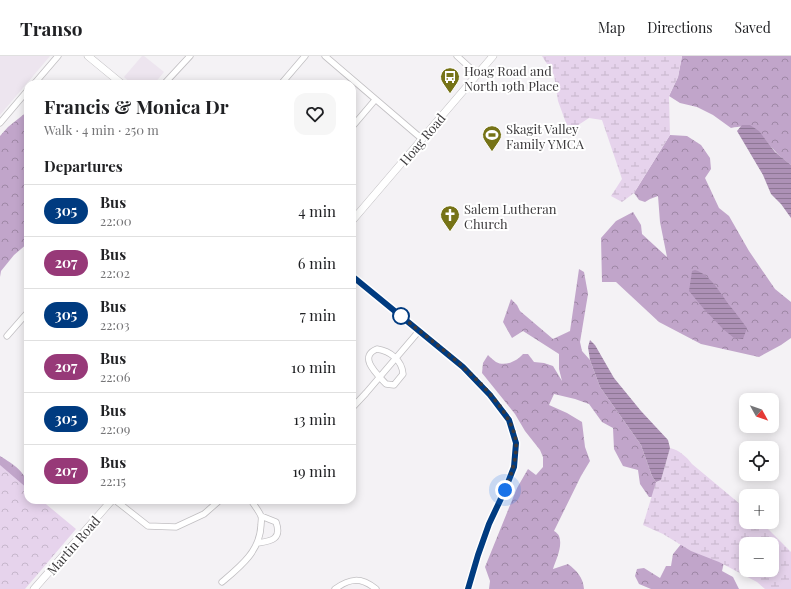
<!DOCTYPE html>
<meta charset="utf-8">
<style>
body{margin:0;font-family:"Playfair Display",serif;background:#f6f6f6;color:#202124;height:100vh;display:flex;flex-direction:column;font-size:15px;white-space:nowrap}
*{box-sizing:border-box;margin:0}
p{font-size:13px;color:#757577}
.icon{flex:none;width:22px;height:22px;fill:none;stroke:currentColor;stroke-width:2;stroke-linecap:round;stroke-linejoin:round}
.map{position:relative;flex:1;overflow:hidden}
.drawer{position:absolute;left:24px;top:24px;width:332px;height:424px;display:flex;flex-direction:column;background:#fff;border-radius:12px;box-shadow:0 2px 10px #0003}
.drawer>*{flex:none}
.badge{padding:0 8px;border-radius:13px;font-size:14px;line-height:26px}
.needle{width:26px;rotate:130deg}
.fabs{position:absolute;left:739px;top:337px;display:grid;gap:8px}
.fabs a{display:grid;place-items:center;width:40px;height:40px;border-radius:8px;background:#fff;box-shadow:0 2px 10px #0003;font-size:20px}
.you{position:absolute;width:20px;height:20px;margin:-10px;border:3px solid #fff;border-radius:50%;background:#1a73e8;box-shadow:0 0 0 6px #1a73e833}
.map>.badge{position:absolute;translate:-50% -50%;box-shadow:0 0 0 2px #fff}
h2{padding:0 20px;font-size:15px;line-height:36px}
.round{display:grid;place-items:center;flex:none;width:42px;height:42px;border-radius:12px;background:#f6f6f6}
.head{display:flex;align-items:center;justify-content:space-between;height:68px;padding:0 20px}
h1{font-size:19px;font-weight:700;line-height:30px}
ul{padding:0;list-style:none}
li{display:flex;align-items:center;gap:12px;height:52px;padding:0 20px;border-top:1px solid #e0e0e0}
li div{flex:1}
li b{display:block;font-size:15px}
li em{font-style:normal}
li .badge{min-width:44px;font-weight:700;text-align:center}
header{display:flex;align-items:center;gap:24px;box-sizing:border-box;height:56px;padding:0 20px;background:#fff;border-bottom:1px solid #e0e0e0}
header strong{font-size:19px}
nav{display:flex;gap:22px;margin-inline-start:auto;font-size:14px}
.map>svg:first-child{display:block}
.built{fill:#ede5ef}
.forest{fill:url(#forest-crowns)}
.wetland{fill:url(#wetland-marsh);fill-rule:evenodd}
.park{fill:url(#park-crowns)}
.water{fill:url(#water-rules)}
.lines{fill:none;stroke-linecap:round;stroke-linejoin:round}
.minor-casing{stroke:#c1bfc2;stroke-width:7}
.tertiary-casing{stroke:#c1bfc2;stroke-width:8}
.minor{stroke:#fff;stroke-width:5.5}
.tertiary{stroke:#fff;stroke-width:7}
.line-casing{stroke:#fff;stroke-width:9}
.line{stroke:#003b80;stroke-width:6}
.walk{stroke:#3c3a3c;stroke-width:4;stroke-dasharray:0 7.2}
.stop-dot{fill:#fff;stroke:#003b80;stroke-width:2}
.labels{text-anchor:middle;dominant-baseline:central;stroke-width:4;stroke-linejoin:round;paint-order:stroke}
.poi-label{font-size:13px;fill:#3c3a3c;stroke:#fff;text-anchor:start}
.street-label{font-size:13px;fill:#3c3a3c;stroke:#fff}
</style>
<header>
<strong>Transo</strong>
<nav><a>Map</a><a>Directions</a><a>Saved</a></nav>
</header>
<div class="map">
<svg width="791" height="533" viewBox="0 0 791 533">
<defs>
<pattern id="forest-crowns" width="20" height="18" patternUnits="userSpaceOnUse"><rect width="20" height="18" fill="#c1a5ca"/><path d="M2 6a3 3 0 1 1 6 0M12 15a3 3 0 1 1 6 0" fill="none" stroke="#9e87a5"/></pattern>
<pattern id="wetland-marsh" width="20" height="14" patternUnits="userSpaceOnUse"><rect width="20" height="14" fill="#e6d3ec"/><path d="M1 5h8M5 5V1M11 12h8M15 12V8" fill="none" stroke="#c6b6cb"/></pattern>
<pattern id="park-crowns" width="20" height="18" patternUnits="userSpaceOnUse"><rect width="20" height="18" fill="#e6d3ec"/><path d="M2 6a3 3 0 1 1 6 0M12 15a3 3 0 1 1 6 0" fill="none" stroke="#c6b6cb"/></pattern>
<pattern id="water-rules" width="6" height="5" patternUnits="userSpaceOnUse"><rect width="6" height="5" fill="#ad91b6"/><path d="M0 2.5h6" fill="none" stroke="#8e7795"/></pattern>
</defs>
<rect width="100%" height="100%" fill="#f4f2f5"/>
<!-- built -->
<path class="built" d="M 0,0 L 50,0 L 0,59 Z
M 142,0 L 144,0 L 164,16 L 154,28 L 132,28 L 124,21 Z"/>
<!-- forest -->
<path class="forest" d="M 682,0 L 791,0 L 791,109 C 785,104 779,100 774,94 C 759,78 757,66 731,72 L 713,59 L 697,51 L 680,47 L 669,40 L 678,21 Z
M 28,55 L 28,187 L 14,199 L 1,215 L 0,221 L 0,80 L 8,71 Z
M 670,79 L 687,80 L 701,89 L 710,102 L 711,113 L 705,122 L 719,152 L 729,160 L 749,195 L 775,233 L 791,246 L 791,282 L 781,289 L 759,301 L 701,288 L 659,266 L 616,226 L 602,226 L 601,182 L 616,165 L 633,156 L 641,169 L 642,178 L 667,201 L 660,166 L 658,140 L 650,143 L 645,146 L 639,144 L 634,137 Z
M 579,213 L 584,216 L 588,238 L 580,286 L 582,295 L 590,304 L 600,331 L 641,389 L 652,420 L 656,426 L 659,441 L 649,441 L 640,428 L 638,414 L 623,410 L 614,393 L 613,372 L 602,366 L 589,348 L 575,343 L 554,338 L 549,349 L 567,357 L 582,366 L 585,391 L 590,405 L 581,420 L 554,475 C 555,475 559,479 559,480 C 563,490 556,504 553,513 L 568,508 C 577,515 583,521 584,533 L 489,533 L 490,525 L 485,511 L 517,432 L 528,413 L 536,419 L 543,411 L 543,401 L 540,394 L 525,375 L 515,358 L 482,317 L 483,307 L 488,299 C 490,301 493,304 496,306 C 505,311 517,305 523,298 L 528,298 L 534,306 L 544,307 L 553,310 L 562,325 L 559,313 L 559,298 L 523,275 L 512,282 L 503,266 L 511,243 L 517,249 L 520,255 L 553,283 L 570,275 Z
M 0,400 C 13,408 28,417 28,433 L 0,434 Z
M 682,487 L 725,502 L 722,515 L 733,521 L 739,533 L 651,533 L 639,528 L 635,520 L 637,513 L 644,512 L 660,522 L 666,510 L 671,510 L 673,498 Z"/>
<!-- wetland -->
<path class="wetland" d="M 542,0 L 682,0 L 678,21 L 669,40 L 670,79 L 634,137 L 622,146 L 611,140 L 622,123 L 602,64 L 589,62 L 569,75 L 558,45 L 554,19 Z
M 670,392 C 679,394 687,401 692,408 L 746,453 L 746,466 L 761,466 L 791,496 L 791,533 L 765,533 L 757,526 L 719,506 L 691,495 L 663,478 L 643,469 L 656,426 L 661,424 ZM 746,488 L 772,488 L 772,514 L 746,514 Z"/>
<!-- park -->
<path class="park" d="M 0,409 L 28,433 L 28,444 L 41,444 L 76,473 L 25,533 L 0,533 Z"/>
<!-- water -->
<path class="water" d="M 742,69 L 750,69 L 759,75 L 775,96 L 791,109 L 791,162 L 781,148 L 771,138 L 763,119 L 737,75 Z
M 695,214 C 711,219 720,237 730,250 C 736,257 741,264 747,272 L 743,283 L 734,282 L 723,273 L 703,252 L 689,235 L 692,215 Z
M 590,284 L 595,289 L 614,322 L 641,355 L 668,384 L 670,392 L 661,424 L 656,426 L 652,420 L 641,389 L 600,331 L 590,304 L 588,291 Z"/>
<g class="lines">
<defs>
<path id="minor" d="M 325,0 L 422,83
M 457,0 L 477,18
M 34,28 L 58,0
M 164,28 L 190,0
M 281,28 L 305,0
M 0,67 L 28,34
M 352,71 L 375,44
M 7,280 L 28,256
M 377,293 C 390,295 402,304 403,318 L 394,329 L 386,328 C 378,319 357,301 377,293 Z
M 352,352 L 366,337 L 419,275
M 115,444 L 148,470 L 176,471 L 204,458 L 220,444
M 258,487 C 272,485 282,483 276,466 L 261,460
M 222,526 C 241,510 260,495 261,469 C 261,466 262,462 261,460 C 259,455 254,449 251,444
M 335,533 C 350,522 361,521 376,533"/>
<path id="tertiary" d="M 88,0 L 122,28
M 352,165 L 493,0
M 352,220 L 463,311 L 490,339 L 509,364 L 516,387 L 514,411 L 505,434 L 489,468 L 478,499 L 468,533
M 34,533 L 112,444"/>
</defs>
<!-- minor casing -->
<use href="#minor" class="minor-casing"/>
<!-- tertiary casing -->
<use href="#tertiary" class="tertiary-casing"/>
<!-- minor -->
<use href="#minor" class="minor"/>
<!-- tertiary -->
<use href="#tertiary" class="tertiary"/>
</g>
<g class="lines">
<defs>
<path id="line" d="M 352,220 L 463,311 L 490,339 L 509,364 L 516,387 L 514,411 L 505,434 L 489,468 L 478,499 L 468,533"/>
</defs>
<!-- line casing -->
<use href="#line" class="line-casing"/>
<!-- line -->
<use href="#line" class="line"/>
<!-- walk -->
<path class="walk" d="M 401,260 L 397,257 C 431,285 512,341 516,387 C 517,403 511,419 505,434"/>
</g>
<!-- icons -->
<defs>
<symbol id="bus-pin" viewBox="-11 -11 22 30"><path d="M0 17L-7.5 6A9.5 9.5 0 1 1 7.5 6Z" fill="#767317" stroke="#fff"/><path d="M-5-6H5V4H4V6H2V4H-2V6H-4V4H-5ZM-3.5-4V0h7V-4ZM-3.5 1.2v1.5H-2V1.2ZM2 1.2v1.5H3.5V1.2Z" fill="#fff"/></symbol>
<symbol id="stadium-pin" viewBox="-11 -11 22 30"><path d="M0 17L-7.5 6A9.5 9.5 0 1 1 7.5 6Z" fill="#767317" stroke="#fff"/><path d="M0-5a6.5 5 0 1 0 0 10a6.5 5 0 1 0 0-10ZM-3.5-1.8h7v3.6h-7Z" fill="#fff"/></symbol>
<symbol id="church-pin" viewBox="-11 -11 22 30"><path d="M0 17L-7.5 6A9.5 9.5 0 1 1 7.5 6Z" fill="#767317" stroke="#fff"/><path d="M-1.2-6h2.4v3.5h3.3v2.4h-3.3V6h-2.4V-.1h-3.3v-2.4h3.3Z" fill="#fff"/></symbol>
</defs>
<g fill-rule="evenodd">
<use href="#bus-pin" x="439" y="10" width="22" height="30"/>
<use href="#stadium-pin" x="481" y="68" width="22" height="30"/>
<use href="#church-pin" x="439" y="148" width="22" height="30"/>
</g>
<!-- markers -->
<circle class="stop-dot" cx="401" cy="260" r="8"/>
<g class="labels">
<!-- poi labels -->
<g class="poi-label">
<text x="464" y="14">Hoag Road and<tspan x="464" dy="15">North 19th Place</tspan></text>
<text x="506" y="72">Skagit Valley<tspan x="506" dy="15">Family YMCA</tspan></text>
<text x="464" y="152">Salem Lutheran<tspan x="464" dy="15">Church</tspan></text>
</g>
<!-- street labels -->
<g class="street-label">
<text transform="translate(422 83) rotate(-50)">Hoag Road</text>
<text transform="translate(73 489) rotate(-49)">Martin Road</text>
</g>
</g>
</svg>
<div class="fabs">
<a><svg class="needle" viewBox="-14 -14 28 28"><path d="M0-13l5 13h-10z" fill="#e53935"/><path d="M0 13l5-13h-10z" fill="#757577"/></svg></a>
<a><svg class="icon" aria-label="locate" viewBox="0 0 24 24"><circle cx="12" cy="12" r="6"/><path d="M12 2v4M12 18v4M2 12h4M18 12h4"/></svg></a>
<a>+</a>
<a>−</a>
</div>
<div class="you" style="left:505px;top:434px"></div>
<section class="drawer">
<div class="head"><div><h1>Francis &amp; Monica Dr</h1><p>Walk · 4 min · 250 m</p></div><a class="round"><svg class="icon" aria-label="heart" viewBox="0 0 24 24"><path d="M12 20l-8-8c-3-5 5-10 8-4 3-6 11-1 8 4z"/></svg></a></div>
<h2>Departures</h2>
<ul>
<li><span class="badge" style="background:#003b80;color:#fff">305</span><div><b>Bus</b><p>22:00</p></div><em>4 min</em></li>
<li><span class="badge" style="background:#973978;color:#fff">207</span><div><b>Bus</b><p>22:02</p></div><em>6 min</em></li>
<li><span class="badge" style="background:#003b80;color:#fff">305</span><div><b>Bus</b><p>22:03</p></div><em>7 min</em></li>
<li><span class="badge" style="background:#973978;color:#fff">207</span><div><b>Bus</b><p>22:06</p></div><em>10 min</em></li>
<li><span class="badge" style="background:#003b80;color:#fff">305</span><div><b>Bus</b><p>22:09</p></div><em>13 min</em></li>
<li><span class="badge" style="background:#973978;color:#fff">207</span><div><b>Bus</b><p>22:15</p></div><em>19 min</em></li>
</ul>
</section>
</div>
